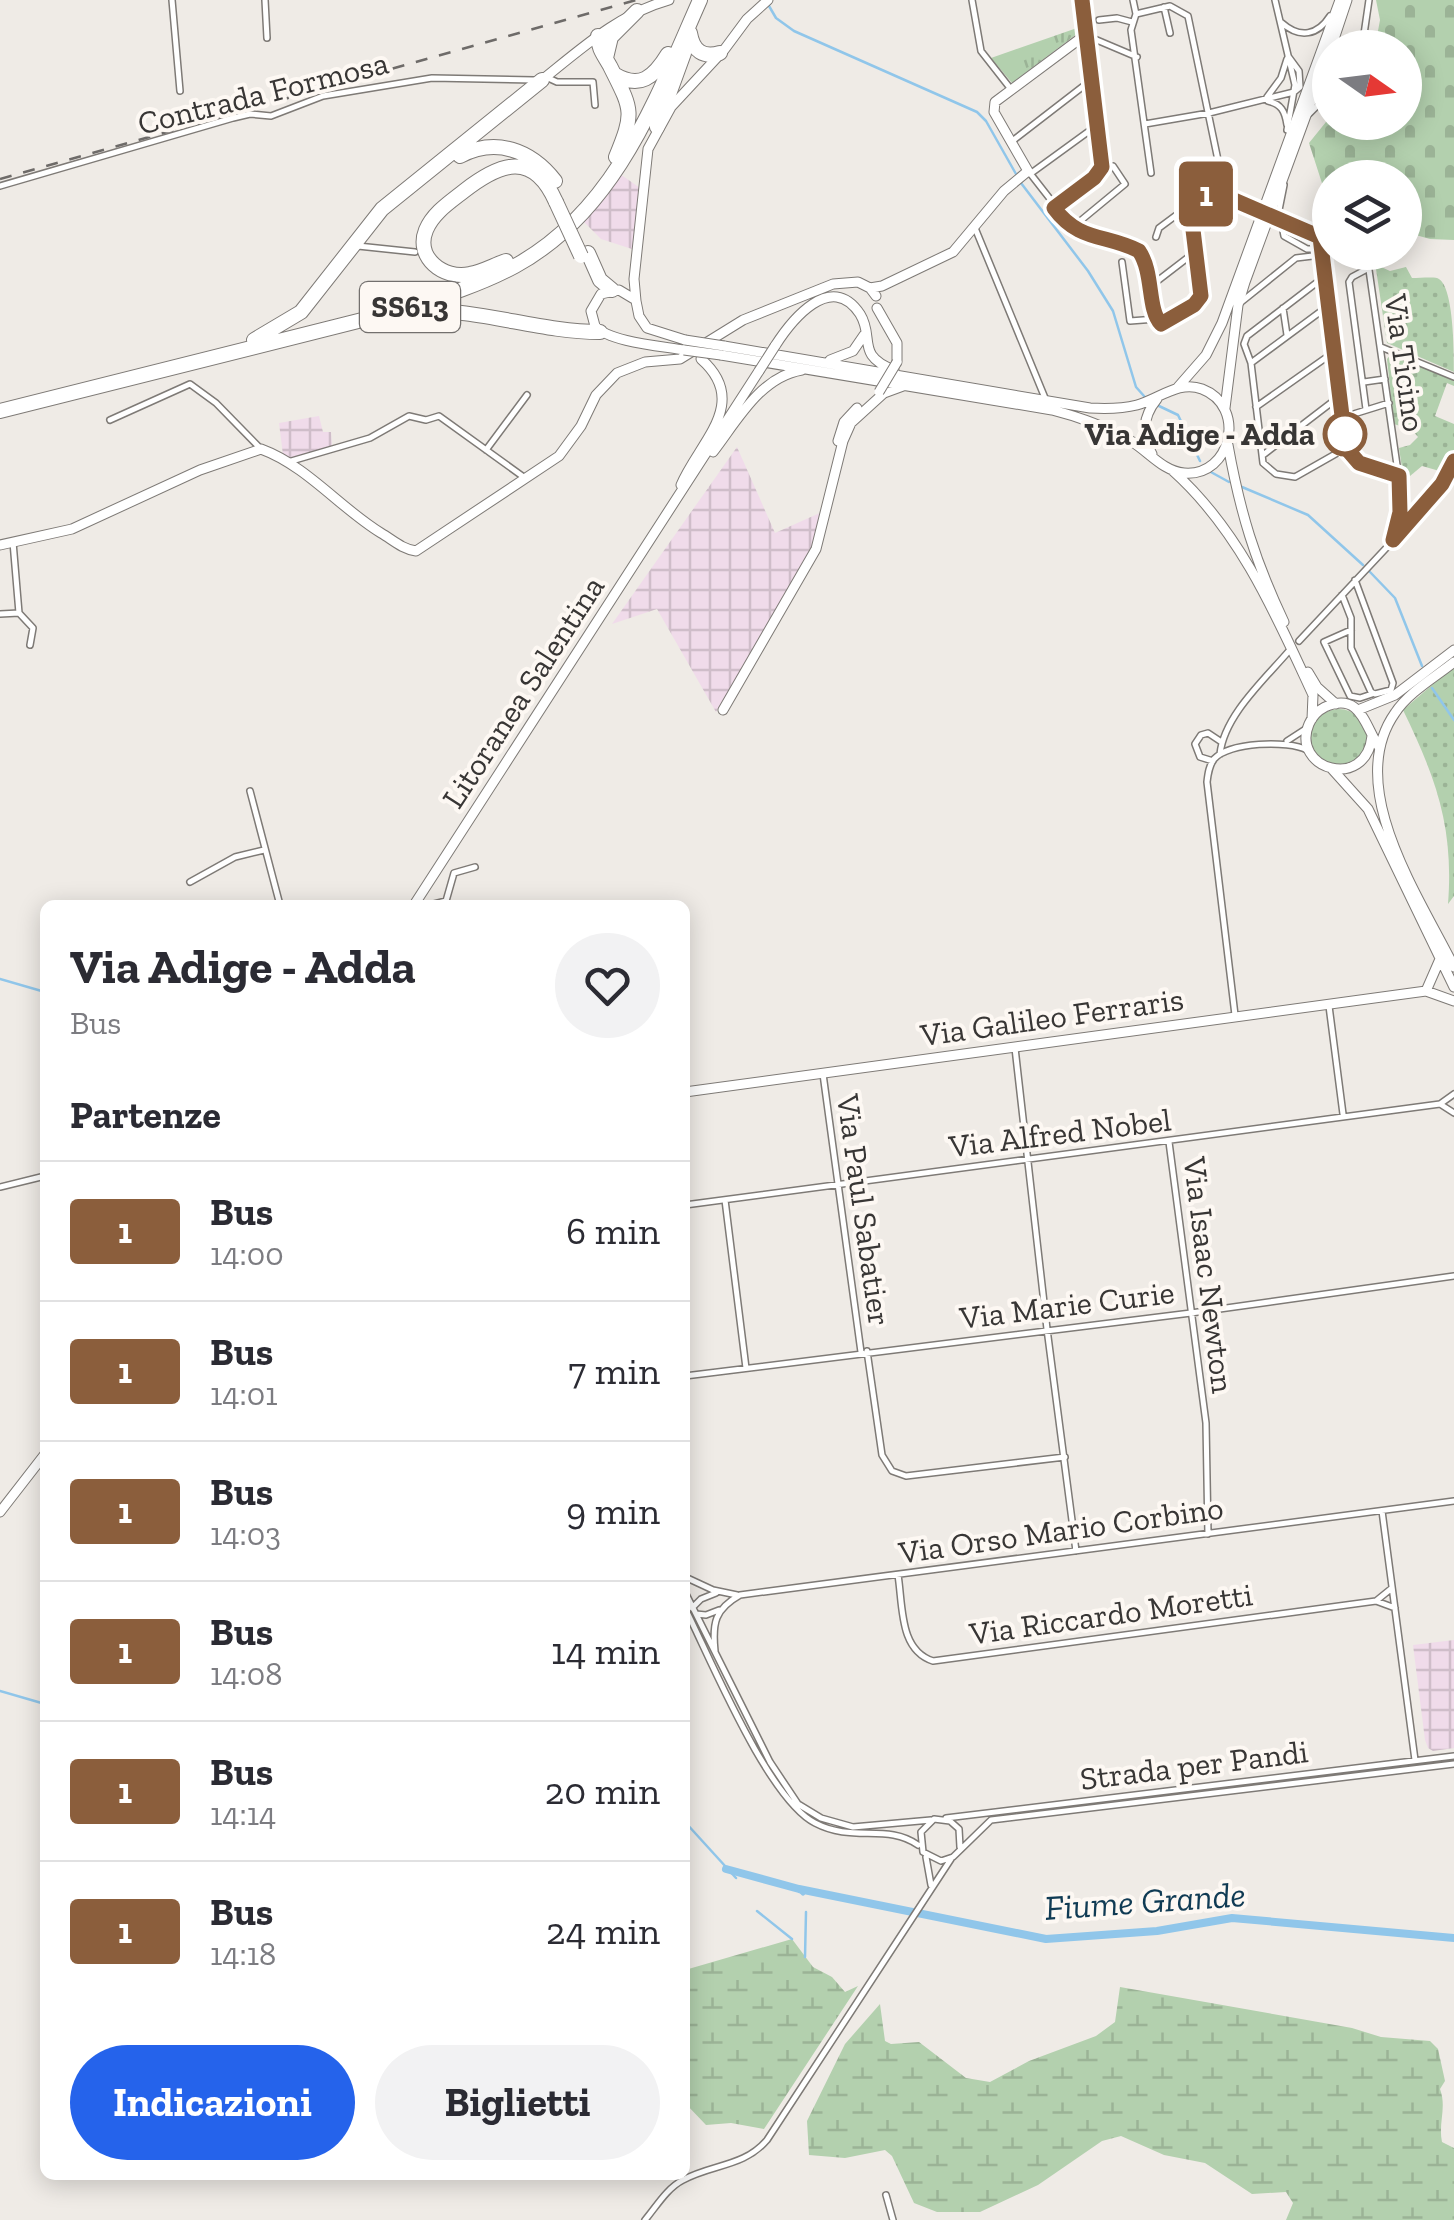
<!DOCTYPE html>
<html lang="it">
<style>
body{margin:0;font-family:"Zilla Slab",serif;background:#f2f2f3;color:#2b2b33;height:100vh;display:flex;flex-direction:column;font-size:38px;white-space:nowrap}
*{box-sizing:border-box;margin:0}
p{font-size:32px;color:#7c7c81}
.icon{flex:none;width:55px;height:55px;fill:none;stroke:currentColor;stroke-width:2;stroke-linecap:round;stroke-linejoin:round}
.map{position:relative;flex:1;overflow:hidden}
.panel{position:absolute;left:40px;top:900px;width:650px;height:1280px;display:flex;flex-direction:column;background:#fff;border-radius:15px;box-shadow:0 5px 25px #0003}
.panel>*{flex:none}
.badge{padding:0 20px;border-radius:8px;font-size:35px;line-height:65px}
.needle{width:65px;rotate:104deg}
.fabs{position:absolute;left:1312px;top:30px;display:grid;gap:20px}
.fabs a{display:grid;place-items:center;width:110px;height:110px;border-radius:50%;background:#fff;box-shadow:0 5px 25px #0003;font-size:50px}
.map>.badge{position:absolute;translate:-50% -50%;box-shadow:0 0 0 5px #fff}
h2{padding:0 30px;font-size:38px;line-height:90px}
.round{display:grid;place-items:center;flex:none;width:105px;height:105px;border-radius:52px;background:#f2f2f3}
.headline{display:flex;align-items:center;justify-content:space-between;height:170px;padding:0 30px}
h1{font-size:48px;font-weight:700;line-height:75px}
.button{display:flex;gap:20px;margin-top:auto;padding:20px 30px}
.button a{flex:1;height:115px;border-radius:60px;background:#2563eb;color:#fff;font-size:40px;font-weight:700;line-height:115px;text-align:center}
.button a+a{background:#f2f2f3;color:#2b2b33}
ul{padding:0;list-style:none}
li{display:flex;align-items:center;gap:30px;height:140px;padding:0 30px;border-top:2px solid #e1e1e2}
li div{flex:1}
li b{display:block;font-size:38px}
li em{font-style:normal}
li .badge{min-width:110px;font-weight:700;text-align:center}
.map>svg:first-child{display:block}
.industrial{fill:url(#industrial-grid)}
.grass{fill:url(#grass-dots)}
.wetland{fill:url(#wetland-marsh)}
.cemetery{fill:url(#cemetery-stones)}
.park{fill:url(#park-tufts)}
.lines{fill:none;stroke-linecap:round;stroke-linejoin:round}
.stream{stroke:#90c6ea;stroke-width:2.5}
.canal{stroke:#90c6ea;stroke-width:5}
.river{stroke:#90c6ea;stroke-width:8}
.street-casing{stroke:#7e7a76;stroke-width:8}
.secondary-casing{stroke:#7e7a76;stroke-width:11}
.highway-casing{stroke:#7e7a76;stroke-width:16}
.street{stroke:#fff;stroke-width:5}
.secondary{stroke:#fff;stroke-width:9}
.highway{stroke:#fff;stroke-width:14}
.rail{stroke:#6e6b69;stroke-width:2.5;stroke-dasharray:12 12;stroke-linecap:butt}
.street-bridge-casing{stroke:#7e7a76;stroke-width:8;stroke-linecap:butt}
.secondary-bridge-casing{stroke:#7e7a76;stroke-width:11;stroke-linecap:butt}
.highway-bridge-casing{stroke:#7e7a76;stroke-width:16;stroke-linecap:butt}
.street-bridge{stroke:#fff;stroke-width:5}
.secondary-bridge{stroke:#fff;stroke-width:9}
.highway-bridge{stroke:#fff;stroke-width:14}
.line-casing{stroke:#fff;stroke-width:22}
.line{stroke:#8b5e3c;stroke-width:15}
.stop-dot{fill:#fff;stroke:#8b5e3c;stroke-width:5}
.labels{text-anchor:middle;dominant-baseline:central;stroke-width:8;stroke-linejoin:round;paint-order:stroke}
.shield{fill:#fdf8f3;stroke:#73706e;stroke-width:2.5}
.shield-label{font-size:30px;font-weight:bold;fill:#383635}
.street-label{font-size:32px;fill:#383635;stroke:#fdf8f3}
.stop-label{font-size:32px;font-weight:bold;fill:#383635;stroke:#fdf8f3;text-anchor:end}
.water-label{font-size:35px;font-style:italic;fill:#103b54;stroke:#fdf8f3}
</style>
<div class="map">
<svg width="1454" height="2220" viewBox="0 0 1454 2220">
<defs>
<pattern id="industrial-grid" width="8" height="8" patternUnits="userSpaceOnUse" patternTransform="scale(2.5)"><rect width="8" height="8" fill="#f0dbea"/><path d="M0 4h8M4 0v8" fill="none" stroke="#cfbdc9"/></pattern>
<pattern id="grass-dots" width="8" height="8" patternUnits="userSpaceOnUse" patternTransform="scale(2.5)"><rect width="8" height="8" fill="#b3d0ae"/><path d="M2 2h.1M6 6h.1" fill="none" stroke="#9bb396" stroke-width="1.8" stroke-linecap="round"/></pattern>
<pattern id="wetland-marsh" width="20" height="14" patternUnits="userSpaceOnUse" patternTransform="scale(2.5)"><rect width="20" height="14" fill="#b3d0ae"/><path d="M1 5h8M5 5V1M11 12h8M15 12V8" fill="none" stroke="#9bb396"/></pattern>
<pattern id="cemetery-stones" width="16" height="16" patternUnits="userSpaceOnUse" patternTransform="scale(2.5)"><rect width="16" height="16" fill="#b3d0ae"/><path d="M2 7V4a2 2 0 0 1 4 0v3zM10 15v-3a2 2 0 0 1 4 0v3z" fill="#9bb396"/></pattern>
<pattern id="park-tufts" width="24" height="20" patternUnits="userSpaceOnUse" patternTransform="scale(2.5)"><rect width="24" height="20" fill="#b3d0ae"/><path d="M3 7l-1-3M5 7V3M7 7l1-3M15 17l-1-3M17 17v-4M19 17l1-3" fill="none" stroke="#9bb396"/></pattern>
</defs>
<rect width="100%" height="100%" fill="#efebe6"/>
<!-- industrial -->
<path class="industrial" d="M 620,174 L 640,188 L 635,250 L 601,239 L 581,219 Z
M 319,416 L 323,432 L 331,432 L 332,446 L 290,458 L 283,455 L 279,423 Z
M 737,447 L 775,533 L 822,512 L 813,548 L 716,712 L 657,609 L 612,624 Z
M 1454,1640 L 1454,1748 L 1433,1751 L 1428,1748 L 1425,1740 L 1413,1645 Z"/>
<!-- grass -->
<path class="grass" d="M 1379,266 L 1390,271 L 1406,267 L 1412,278 C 1419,278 1431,277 1437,278 C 1454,283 1454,352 1454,372 L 1387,343 L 1376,269 Z
M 1392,353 L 1454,381 L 1454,386 L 1447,383 L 1435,416 L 1454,424 L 1454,450 L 1443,472 L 1422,466 L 1404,481 L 1399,448 L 1410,445 L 1418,437 L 1412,430 L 1394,424 L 1387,359 Z
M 1454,666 L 1454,896 L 1448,904 C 1454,827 1436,778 1403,710 Z
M1311 737a28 28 0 1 1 56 0a28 28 0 1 1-56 0Z"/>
<!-- wetland -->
<path class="wetland" d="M 792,1939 L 813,1967 L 832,1977 L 845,1992 L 858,1986 L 764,2129 L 731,2123 L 706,2125 L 685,2103 L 685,1970 Z
M 1120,1987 L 1352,2028 L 1381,2037 L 1430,2041 L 1438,2049 L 1445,2081 L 1440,2089 C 1447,2108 1438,2123 1442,2142 L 1454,2148 L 1454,2220 L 1286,2220 L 1293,2203 L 1286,2192 L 1252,2194 L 1205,2163 L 1164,2155 L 1121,2136 L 1102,2141 L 1038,2185 L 980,2212 L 937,2212 L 914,2203 L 892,2156 L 885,2150 L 845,2158 L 809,2155 L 807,2121 L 845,2044 L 880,2004 L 885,2041 L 891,2044 L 919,2042 L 966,2078 L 990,2082 L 1029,2061 L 1096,2036 L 1115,2022 Z"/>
<!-- cemetery -->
<path class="cemetery" d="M 1376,0 L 1454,0 L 1454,240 L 1430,239 L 1405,232 L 1405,178 L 1330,178 L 1330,208 L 1309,143 L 1330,117 L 1330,122 L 1405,122 L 1405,48 L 1375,47 L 1380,20 Z"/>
<!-- park -->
<path class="park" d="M 1077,28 L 1078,33 L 1012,83 L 991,58 Z"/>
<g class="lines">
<!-- stream -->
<path class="stream" d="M 769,6 L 776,18 L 794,31 L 977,112 L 986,121 L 1016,174
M 1021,183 L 1088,271 L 1113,311 L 1136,387 L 1144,396
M 1159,406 L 1178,415 L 1200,461
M 1209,471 L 1229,482
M 1242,487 L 1308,515 L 1363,565
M 1370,572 L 1395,598 L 1422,666
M 1432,688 L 1454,720
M 0,979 L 45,992
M 0,1691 L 45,1704
M 685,1822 L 736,1878
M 757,1911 L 792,1939
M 805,1957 L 806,1912"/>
<!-- canal -->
<path class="canal" d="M 799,1889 L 803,1893"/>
<!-- river -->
<path class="river" d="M 726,1869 L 799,1889 L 1046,1939 L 1157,1931 L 1232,1918 L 1454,1938"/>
<defs>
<path id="street" d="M 172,0 L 180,91
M 265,0 L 267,38
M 972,0 L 981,51 L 1010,88
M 1133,0 L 1136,14 L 1131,30 L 1151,173
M 1275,0 L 1295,85 L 1287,130
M 1164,7 L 1170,33
M 1136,14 L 1170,6 L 1188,16 L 1219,165 L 1214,187 L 1159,228 L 1156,237
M 1099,20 L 1117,18 L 1132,22
M 1282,23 C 1300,39 1318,35 1330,16
M 1362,48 L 1369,0
M 546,77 L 557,82 L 593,82 L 595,105
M 1267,97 L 1281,78 L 1287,59
M 1268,101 C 1281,104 1285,111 1287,125
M 1309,114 L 1330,93
M 1145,124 L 1209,113 L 1294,92 L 1300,87 L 1299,71 L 1288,56
M 1011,142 L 1090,81
M 1029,172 L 1072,227 L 1139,251 C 1154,272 1145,308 1161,324 L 1193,305 L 1201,296 L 1191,205
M 1030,174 L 1096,126
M 1284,185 L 1279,210 L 1284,236 L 1307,249 L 1320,249
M 0,186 L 233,118 L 250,114 L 271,116 L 323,96 L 432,78 L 534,80
M 1214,187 L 1220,194 L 1244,205
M 1054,207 L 1094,178 L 1102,167 L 1085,35 L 1137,57
M 1079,222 L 1125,184 L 1113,166 L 1103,167
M 1290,224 L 1330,240
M 975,228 L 1045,398
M 1320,237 L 1346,448 L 1359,463 L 1399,477
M 358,246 L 415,252
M 1364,252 L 1367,256 L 1401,493 L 1393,540
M 1122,262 L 1130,321 L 1156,319
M 1324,277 L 1247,336 L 1244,344 L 1251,363 L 1263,463 L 1276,474 L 1295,477 L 1346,448
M 1156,282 L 1195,252
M 1240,303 L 1296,258 L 1321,255
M 1283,308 L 1287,335
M 1381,347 L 1454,377
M 1251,363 L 1328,306
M 1364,382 L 1385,379
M 1256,407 L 1334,352
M 1366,409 L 1349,282 L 1352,277 L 1367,269
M 1344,417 L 1389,403
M 110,420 L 190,384 L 216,403 L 259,447
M 486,450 L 527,395
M 1263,455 L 1340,396
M 288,462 L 370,438 L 409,416 L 426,420 L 439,416 L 525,478
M 13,542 L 19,613 L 33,628 L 30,645
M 1342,595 L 1351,618 L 1351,648 L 1371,692 L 1375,694 L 1391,690 L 1393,683 L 1355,580
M 0,614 L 19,613
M 1351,630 L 1324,642 L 1350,696 L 1360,698 L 1372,694
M 1299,641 L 1405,528 L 1442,484 L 1454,462
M 1287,741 L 1307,728
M 1220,754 C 1224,716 1264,680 1288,652
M 1213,761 L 1200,757 L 1195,744 L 1201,735 L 1208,733 L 1220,741
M 250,791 L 280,905
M 190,882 L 235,857 L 264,850
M 430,905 L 446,901 L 454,873 L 475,867
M 1329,1006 L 1343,1114
M 1235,1015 L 1207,782 C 1208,773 1209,766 1214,759 C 1229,742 1288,740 1307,750
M 1015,1048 L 1047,1329 L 1076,1551
M 823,1074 L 861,1352
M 1440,1104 L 1454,1113
M 1169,1142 L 1206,1423 L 1208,1534
M 0,1187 L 45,1176
M 725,1200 L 746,1368
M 685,1205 L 1440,1104 L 1454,1094
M 867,1351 L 882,1455 L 892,1471 L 906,1476 L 1065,1457
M 685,1376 L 1191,1313 L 1454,1276
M 1382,1511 L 1415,1760
M 898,1575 C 903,1606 899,1650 933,1661 L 1376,1601 L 1395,1608
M 685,1577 L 713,1590 L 737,1595
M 685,1592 L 770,1762 L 798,1804 L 821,1818 L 853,1827 L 931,1820
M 1376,1601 L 1392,1588
M 685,1608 C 711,1660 768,1799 815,1823 C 853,1843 887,1823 918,1845
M 692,1608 L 701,1599 L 716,1593
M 696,1614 L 706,1615 L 719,1610
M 715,1651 C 712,1623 715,1609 740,1595 L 1454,1501
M 946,1818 L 1454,1756
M 960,1847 L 959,1829 L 950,1821 L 934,1819 L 921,1832 L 923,1852 L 941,1861 L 953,1857 L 991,1820 L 1454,1764
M 926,1857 L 931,1885
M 886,2195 L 893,2220
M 645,2220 C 656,2207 667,2188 683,2180 C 712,2164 744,2167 767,2140 L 951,1859"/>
<path id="secondary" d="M 1331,48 L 1347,0
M 542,80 C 582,48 619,14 669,0
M 870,288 L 882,286 L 953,252 L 1004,191 L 1028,171 L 994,112 L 995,102 L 1085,35 L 1082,0
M 634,299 L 619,290 L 601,294 L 591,311 L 595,326 C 609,342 661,346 684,350
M 877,308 L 897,343 L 897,362
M 685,340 L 647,328 L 639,316 L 636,301 L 634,279 L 648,149 L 671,107 L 724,50 L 747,19 L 768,0
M 775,346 C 791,321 831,270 860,314 C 875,338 855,355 894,370
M 721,355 L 1052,410 C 1080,417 1107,427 1131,441 C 1149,452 1163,471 1184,473 C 1232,477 1247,406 1202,389 C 1179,380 1159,399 1137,405 C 1121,409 1106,409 1090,408 L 724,346
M 830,360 L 853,351 L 864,335
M 1178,387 L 1206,355 L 1222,323 L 1340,0
M 1225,408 L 1238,305 L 1245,282 L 1330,50
M 838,441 L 844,422 L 857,408
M 1228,445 C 1240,512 1255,561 1284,622
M 713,452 C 737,421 760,377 802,370
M 1152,454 C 1141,435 1143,416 1157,399
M 1173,471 C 1240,531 1276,615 1313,695 L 1312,719
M 681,485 C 699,442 751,403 701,359
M 0,545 L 72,529 L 200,470 L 261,449 C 307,466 340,508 381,533 C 393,540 402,549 416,551 L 559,456 L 581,426 L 596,395 L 617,373 L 645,362 L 680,359 L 743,320 L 833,284 L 858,282 L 870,288 L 876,296
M 1454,662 C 1434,678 1409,692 1395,713 C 1343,787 1420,898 1454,967
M 1308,672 L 1317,687 L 1336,704
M 723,710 L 816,549 L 843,441 L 851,423 L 884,393 L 903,386
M 1358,710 L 1395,695 L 1454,650
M 1372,736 C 1366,792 1290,769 1309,724 C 1312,717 1317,711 1325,707 C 1361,691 1365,727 1379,747
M 1332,769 L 1368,809 L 1454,987
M 414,905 L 759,371
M 1426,991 L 1440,959
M 685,1092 L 1426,991 L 1454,1001
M 0,1512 L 45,1454"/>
<path id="highway" d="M 690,33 C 693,51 703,58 720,53
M 598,36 C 598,49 604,55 610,66 C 632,110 635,111 616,157
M 606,58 L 611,37 L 637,11
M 614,74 C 640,90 654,77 668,54
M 657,127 L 684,53
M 460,156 C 496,137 531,150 555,181
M 588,253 L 600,280 L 612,290
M 506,261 C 494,265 482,272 470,274 C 443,280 415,257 426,230 C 433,213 450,202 464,191 C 500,163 533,150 556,202
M 416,311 C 479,308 538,332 600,332
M 254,340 L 301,312 L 382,209 L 542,80
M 0,411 L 386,314 C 430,300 474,288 515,266 C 616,211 656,99 700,0"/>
</defs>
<!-- street casing -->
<use href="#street" class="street-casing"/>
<!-- secondary casing -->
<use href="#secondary" class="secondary-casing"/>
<!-- highway casing -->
<use href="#highway" class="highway-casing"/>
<!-- street -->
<use href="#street" class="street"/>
<!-- secondary -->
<use href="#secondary" class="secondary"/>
<!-- highway -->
<use href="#highway" class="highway"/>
<!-- rail -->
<path class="rail" d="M 0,179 L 636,0"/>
<defs>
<path id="street-bridge" d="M 1244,205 L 1290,224"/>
<path id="secondary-bridge" d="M 685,340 L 724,346
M 684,350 L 721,355
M 759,371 L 775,346
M 879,392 L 897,362"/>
<path id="highway-bridge" d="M 556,202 L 581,256"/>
</defs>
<!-- street-bridge casing -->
<use href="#street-bridge" class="street-bridge-casing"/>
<!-- secondary-bridge casing -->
<use href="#secondary-bridge" class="secondary-bridge-casing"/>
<!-- highway-bridge casing -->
<use href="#highway-bridge" class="highway-bridge-casing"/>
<!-- street-bridge -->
<use href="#street-bridge" class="street-bridge"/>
<!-- secondary-bridge -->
<use href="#secondary-bridge" class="secondary-bridge"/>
<!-- highway-bridge -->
<use href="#highway-bridge" class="highway-bridge"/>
</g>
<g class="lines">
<defs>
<path id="line" d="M 1082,0 L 1102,167 L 1094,178 L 1054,208 C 1079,242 1106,234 1139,251 C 1154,273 1147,309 1161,324 L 1194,305 L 1201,296 L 1190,205 L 1214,187 L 1220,194 L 1320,237 L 1346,448 L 1359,463 L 1399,476 L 1400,512 L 1393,540 L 1442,484 L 1454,461"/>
</defs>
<!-- line casing -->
<use href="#line" class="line-casing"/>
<!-- line -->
<use href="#line" class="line"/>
</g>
<!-- markers -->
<circle class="stop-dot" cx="1345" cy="434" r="20"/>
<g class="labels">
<!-- shield labels -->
<rect class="shield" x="360" y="282" width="100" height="50" rx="8"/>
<g class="shield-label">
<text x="410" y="307">SS613</text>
</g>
<!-- street labels -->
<g class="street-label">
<text transform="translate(263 93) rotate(-14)">Contrada Formosa</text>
<text transform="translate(1405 363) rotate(82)">Via Ticino</text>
<text transform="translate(523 692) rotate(-57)">Litoranea Salentina</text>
<text transform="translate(1052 1017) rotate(-8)">Via Galileo Ferraris</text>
<text transform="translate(1060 1133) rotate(-7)">Via Alfred Nobel</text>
<text transform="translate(864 1210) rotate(82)">Via Paul Sabatier</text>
<text transform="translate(1209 1275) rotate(83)">Via Isaac Newton</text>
<text transform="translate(1067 1305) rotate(-7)">Via Marie Curie</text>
<text transform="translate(1061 1530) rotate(-8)">Via Orso Mario Corbino</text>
<text transform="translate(1111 1614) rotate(-8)">Via Riccardo Moretti</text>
<text transform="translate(1194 1765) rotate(-7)">Strada per Pandi</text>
</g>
<!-- stop labels -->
<g class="stop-label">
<text x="1315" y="434">Via Adige - Adda</text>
</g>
<!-- water labels -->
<g class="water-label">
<text transform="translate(1145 1901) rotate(-4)">Fiume Grande</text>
</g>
</g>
</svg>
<div class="fabs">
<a><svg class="needle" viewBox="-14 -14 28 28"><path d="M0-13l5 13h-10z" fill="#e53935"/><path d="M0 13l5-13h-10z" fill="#7c7c81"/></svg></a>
<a><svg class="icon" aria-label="layers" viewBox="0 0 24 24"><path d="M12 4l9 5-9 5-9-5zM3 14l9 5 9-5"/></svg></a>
</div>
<b class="badge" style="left:1206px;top:194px;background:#8b5e3c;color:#fff">1</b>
<section class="panel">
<div class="headline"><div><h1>Via Adige - Adda</h1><p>Bus</p></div><a class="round"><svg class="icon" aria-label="heart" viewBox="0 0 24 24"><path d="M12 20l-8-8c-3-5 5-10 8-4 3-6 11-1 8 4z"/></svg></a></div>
<h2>Partenze</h2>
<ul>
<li><span class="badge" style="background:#8b5e3c;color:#fff">1</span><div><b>Bus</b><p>14:00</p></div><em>6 min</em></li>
<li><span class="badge" style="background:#8b5e3c;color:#fff">1</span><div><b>Bus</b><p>14:01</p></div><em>7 min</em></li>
<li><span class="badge" style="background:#8b5e3c;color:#fff">1</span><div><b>Bus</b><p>14:03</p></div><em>9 min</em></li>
<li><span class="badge" style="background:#8b5e3c;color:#fff">1</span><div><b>Bus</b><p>14:08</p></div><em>14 min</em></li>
<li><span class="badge" style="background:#8b5e3c;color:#fff">1</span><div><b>Bus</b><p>14:14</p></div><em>20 min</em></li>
<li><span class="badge" style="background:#8b5e3c;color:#fff">1</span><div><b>Bus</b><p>14:18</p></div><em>24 min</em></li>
</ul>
<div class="button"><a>Indicazioni</a><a>Biglietti</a></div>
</section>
</div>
